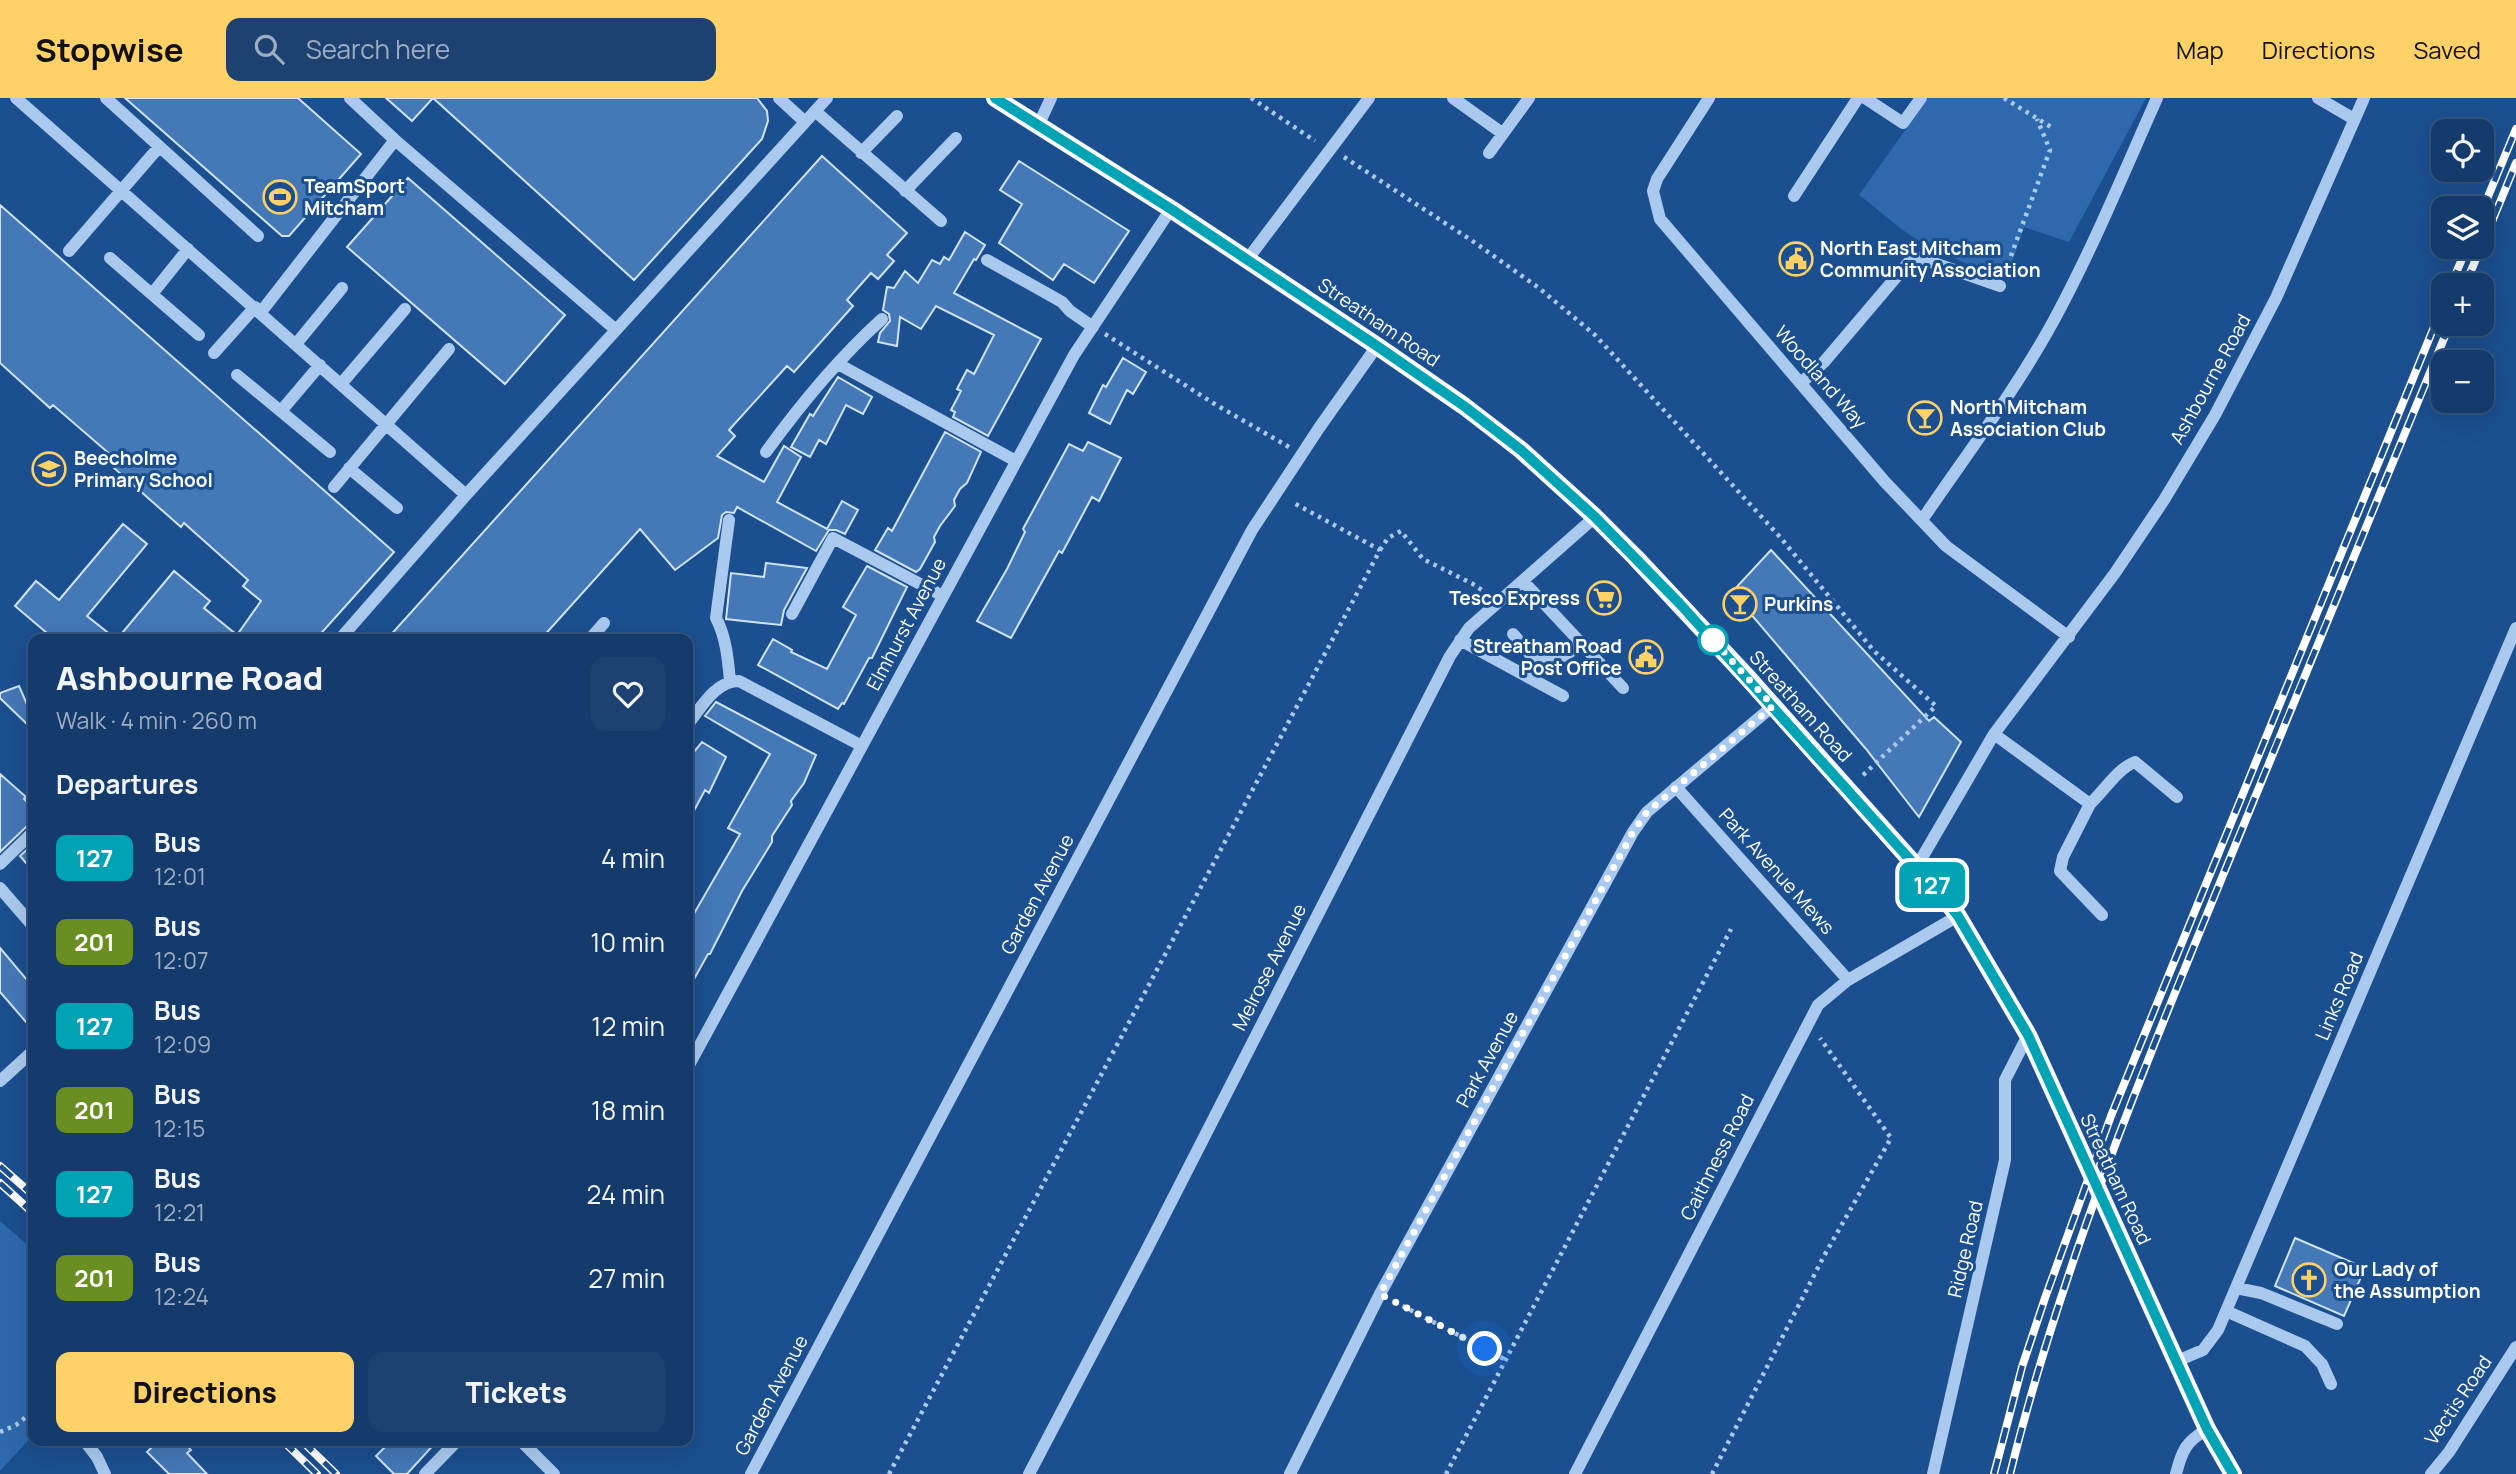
<!DOCTYPE html>
<meta charset="utf-8">
<style>
body{margin:0;font-family:Manrope,sans-serif;background:#1d4271;color:#f1f3f6;height:100vh;display:flex;flex-direction:column;font-size:26px;white-space:nowrap}
*{box-sizing:border-box;margin:0}
p{font-size:23px;color:#9dadc1}
.icon{flex:none;width:38px;height:38px;fill:none;stroke:currentColor;stroke-width:2;stroke-linecap:round;stroke-linejoin:round}
.map{position:relative;flex:1;overflow:hidden}
.drawer{position:absolute;left:28px;top:536px;width:665px;height:812px;display:flex;flex-direction:column;background:#143b6b;border-radius:14px;box-shadow:0 7px 28px #0002,0 0 0 2px #33557e}
.drawer>*{flex:none}
.badge{padding:0 14px;border-radius:10px;font-size:24px;line-height:46px}
.tools{position:absolute;left:2431px;top:21px;display:grid;gap:14px}
.tools a{display:grid;place-items:center;width:63px;height:63px;border-radius:14px;background:#143b6b;box-shadow:0 7px 28px #0002,0 0 0 2px #33557e;font-size:35px}
.you{position:absolute;width:35px;height:35px;margin:-18px;border:5px solid #fff;border-radius:50%;background:#1a73e8;box-shadow:0 0 0 10px #1a73e833}
.map>.badge{position:absolute;translate:-50% -50%;box-shadow:0 0 0 4px #fff}
h2{padding:0 28px;font-size:26px;line-height:63px}
.round{display:grid;place-items:center;flex:none;width:74px;height:74px;border-radius:14px;background:#1d4271}
.headline{display:flex;align-items:center;justify-content:space-between;height:119px;padding:0 28px}
h1{font-size:33px;font-weight:800;line-height:52px}
.cta{display:flex;gap:14px;margin-top:auto;padding:14px 28px}
.cta a{flex:1;height:80px;border-radius:14px;background:#ffd166;color:#111;font-size:28px;font-weight:800;line-height:80px;text-align:center}
.cta a+a{background:#1d4271;color:#f1f3f6}
ul{padding:0;list-style:none}
li{display:flex;align-items:center;gap:21px;height:84px;padding:0 28px}
li div{flex:1}
li b{display:block;font-size:26px}
li em{font-style:normal}
li .badge{min-width:77px;font-weight:700;text-align:center}
header{display:flex;align-items:center;gap:42px;box-sizing:border-box;height:98px;padding:0 35px;background:#ffd166;color:#111}
header strong{font-size:33px}
nav{display:flex;gap:38px;margin-inline-start:auto;font-size:24px}
.search{width:490px;height:63px;background:#1d4271;display:flex;align-items:center;gap:18px;box-sizing:border-box;padding:0 24px;border-radius:14px;color:#9dadc1;font-size:26px}
.map>svg:first-child{display:block}
.green{fill:#2e69ad}
.building{fill:#4478b7;stroke:#cfe3fa;stroke-width:2}
.lines{fill:none;stroke-linecap:round;stroke-linejoin:round}
.path{stroke:#a9c9ee;stroke-width:4.5;stroke-dasharray:3.5 5;stroke-linecap:butt}
.minor{stroke:#a9c9ee;stroke-width:12}
.major{stroke:#f0f6ff;stroke-width:18}
.rail-casing{stroke:#fff;stroke-width:8}
.rail{stroke:#1b4f8f;stroke-width:5;stroke-dasharray:16;stroke-linecap:butt}
.line-casing{stroke:#fff;stroke-width:16}
.line{stroke:#00a3b4;stroke-width:10}
.walk{stroke:#fff;stroke-width:7;stroke-dasharray:0 12.6}
.stop-dot{fill:#fff;stroke:#00a3b4;stroke-width:3.5}
.labels{text-anchor:middle;dominant-baseline:central;stroke-width:6;stroke-linejoin:round;paint-order:stroke}
.poi-label{font-size:19px;font-weight:bold;fill:#fff;stroke:#1b4f8f;text-anchor:start}
.street-label{font-size:19px;fill:#fff;stroke:#1b4f8f}
</style>
<header>
<strong>Stopwise</strong>
<div class="search"><svg class="icon" aria-label="search" viewBox="0 0 24 24"><circle cx="10" cy="10" r="6"/><path d="M15 15l6 6"/></svg>Search here</div>
<nav><a>Map</a><a>Directions</a><a>Saved</a></nav>
</header>
<div class="map">
<svg width="2516" height="1376" viewBox="0 0 2516 1376">
<rect width="100%" height="100%" fill="#1b4f8f"/>
<!-- green -->
<path class="green" d="M 1928,0 L 2146,0 L 2069,144 L 2024,129 L 2007,180 C 1979,173 1930,151 1907,135 C 1890,123 1875,109 1859,97 Z
M 0,1123 L 33,1152 L 33,1337 L 0,1373 Z"/>
<!-- building -->
<path class="building" d="M 125,0 L 298,0 L 361,56 L 289,138 L 282,138 Z
M 386,0 L 433,0 L 412,23 Z
M 433,0 L 757,0 L 767,13 L 768,23 L 762,41 L 634,182 Z
M 822,58 L 907,135 L 887,157 L 894,163 L 878,181 L 871,175 L 847,202 L 853,208 L 794,274 L 787,268 L 729,332 L 735,338 L 717,358 L 764,384 L 784,348 L 801,359 L 777,404 L 827,431 L 842,403 L 858,412 L 845,436 L 836,432 L 829,432 L 816,453 L 737,409 L 734,415 L 726,414 L 722,417 L 718,440 L 675,472 L 640,431 L 541,541 L 387,541 Z
M 1019,63 L 1129,133 L 1094,185 L 1064,166 L 1053,182 L 999,145 L 1022,106 L 1000,92 Z
M 408,80 L 565,217 L 505,286 L 347,149 Z
M 0,107 L 394,454 L 316,541 L 117,541 L 174,473 L 210,503 L 204,510 L 237,537 L 261,503 L 243,488 L 248,482 L 184,425 L 181,429 L 114,370 L 119,364 L 53,307 L 50,310 L 0,265 Z
M 965,134 L 985,147 L 976,162 L 974,161 L 954,195 L 1041,241 L 988,338 L 953,319 L 955,314 L 951,312 L 961,293 L 957,291 L 967,272 L 974,276 L 994,237 L 936,208 L 921,231 L 900,219 L 897,248 L 878,244 L 880,235 L 890,223 L 889,216 L 883,212 L 887,189 L 894,190 L 905,173 L 918,185 L 932,162 L 940,166 L 944,159 L 949,162 Z
M 1123,260 L 1146,274 L 1133,296 L 1127,292 L 1110,326 L 1089,315 L 1103,287 L 1106,289 Z
M 838,279 L 872,299 L 863,316 L 846,307 L 826,346 L 819,342 L 810,359 L 791,349 L 810,316 L 813,318 Z
M 945,334 L 981,354 L 967,385 L 960,391 L 954,402 L 955,408 L 940,428 L 934,439 L 935,444 L 920,471 L 916,474 L 875,452 L 888,430 L 892,433 Z
M 1088,344 L 1121,360 L 1099,403 L 1092,399 L 1062,455 L 1059,453 L 1011,540 L 977,523 L 1007,471 L 1025,434 L 1023,431 L 1069,346 L 1083,353 Z
M 123,426 L 147,446 L 87,518 L 116,541 L 54,541 L 15,508 L 36,483 L 59,502 Z
M 1771,452 L 1929,623 L 1934,619 L 1961,644 L 1919,719 L 1866,651 L 1732,494 Z
M 766,465 L 807,470 L 784,512 L 781,527 L 726,521 L 731,475 L 764,479 Z
M 867,468 L 907,489 L 872,560 L 869,560 L 844,606 L 842,605 L 838,611 L 758,567 L 773,541 L 792,552 L 791,554 L 827,571 L 856,517 L 843,509 Z
M 19,588 L 33,620 L 33,632 L 0,600 L 0,595 Z
M 716,604 L 816,657 L 804,685 L 791,703 L 792,707 L 772,738 L 772,744 L 742,793 L 710,856 L 708,856 L 688,892 L 688,826 L 740,736 L 728,730 L 770,656 L 705,618 Z
M 702,644 L 726,659 L 709,695 L 705,692 L 688,724 L 688,661 Z
M 0,676 L 26,699 L 24,701 L 33,709 L 33,725 L 27,728 L 0,754 Z
M 33,746 L 33,773 L 20,758 Z
M 0,850 L 33,889 L 33,932 L 0,894 Z
M 2295,1140 L 2365,1170 L 2344,1218 L 2275,1188 Z
M 159,1342 L 182,1342 L 191,1352 L 187,1355 L 207,1376 L 169,1376 L 147,1354 Z
M 392,1342 L 438,1342 L 407,1376 L 394,1376 L 376,1358 Z"/>
<g class="lines">
<!-- path -->
<path class="path" d="M 1251,0 L 1315,43
M 2004,0 L 2051,29
M 1344,59 L 1471,142 L 1539,190 L 1595,237 L 1780,439 L 1874,553 L 1936,608 L 1861,679
M 2005,174 L 2050,52 L 2037,21
M 1105,236 L 1213,305 L 1289,349
M 1380,452 L 1388,440 L 1401,433 L 1423,461 L 1473,486 L 1486,495
M 1395,1204 L 1506,1262
M 0,1334 L 16,1327 L 33,1313
M 889,1376 L 1380,452 L 1292,404
M 1446,1376 L 1731,831
M 1712,1376 L 1824,1158 L 1891,1040 L 1820,940"/>
<!-- minor -->
<path class="minor" d="M 16,0 L 466,397
M 106,0 L 258,138
M 350,0 L 395,42 L 616,232
M 779,0 L 805,24
M 1453,0 L 1502,35
M 1709,0 L 1657,81 L 1653,93 L 1660,121 L 1885,384 L 1946,448 L 2069,539
M 1865,0 L 1903,25 L 1921,0
M 2318,0 L 2354,21
M 815,13 L 941,123
M 1039,26 L 1051,0
M 861,55 L 897,18
M 1489,55 L 1529,0
M 905,93 L 956,40
M 1794,98 L 1858,0
M 69,153 L 159,49
M 110,160 L 199,237
M 987,162 L 1062,204 L 1070,213 L 1093,229
M 1247,162 L 1369,0
M 152,196 L 188,151
M 261,214 L 395,42
M 296,246 L 342,190
M 214,255 L 255,209
M 838,266 L 1016,363
M 237,277 L 330,354
M 1801,285 L 1824,264 L 1914,158 L 2000,188
M 341,286 L 405,211
M 281,313 L 320,267
M 766,354 C 800,307 839,260 882,221
M 349,370 L 397,410
M 334,389 L 449,251
M 729,422 L 716,520 C 726,539 728,561 730,583
M 1922,422 C 1966,357 2016,292 2054,222 C 2093,150 2124,74 2157,0
M 1523,483 L 1623,590
M 792,516 L 833,440 L 943,498
M 1513,536 C 1520,543 1528,557 1536,561 C 1551,569 1571,554 1582,545
M 340,541 L 466,397 L 827,0
M 590,541 L 604,525
M 1460,542 L 1563,598
M 688,626 C 701,610 715,583 739,583 L 862,648
M 1994,636 L 2090,706 C 2105,692 2117,671 2135,664 L 2177,699
M 1676,689 L 1848,882
M 2090,706 L 2063,759 L 2060,773 L 2102,817
M 0,766 L 33,734
M 1916,770 L 1994,636 L 2115,475 L 2164,402 L 2215,317 L 2276,200 L 2364,0
M 0,790 L 33,828
M 688,969 L 1074,257 L 1171,111
M 0,983 L 33,953
M 2236,1190 L 2261,1195 L 2337,1226
M 2226,1213 L 2305,1248 L 2322,1266 L 2331,1286
M 2177,1263 L 2203,1252 L 2218,1232 L 2516,530
M 84,1342 L 97,1359 L 105,1376
M 520,1342 L 554,1376
M 425,1376 L 458,1342
M 751,1376 L 1252,432 L 1319,330 L 1377,248
M 1029,1376 L 1146,1153 L 1450,558 L 1469,530 L 1595,419
M 1290,1376 L 1380,1196 L 1633,734 L 1647,714 L 1773,608
M 1575,1376 L 1818,907 L 1848,882 L 1958,818
M 1933,1376 L 2005,1062 L 2005,982 L 2028,937
M 2176,1376 C 2182,1352 2186,1344 2207,1331
M 2431,1376 L 2449,1354 L 2516,1249"/>
<!-- major -->
<path class="major" d="M 995,0 L 1171,111 L 1377,248 L 1464,308 L 1521,352 L 1595,419 L 1635,459 L 1749,581 L 1940,795 L 1958,818 L 2028,937 L 2207,1331 L 2233,1376"/>
<defs>
<path id="rail" d="M 2482,113 L 2516,31
M 2482,148 L 2516,65
M 2451,187 L 2467,149
M 2465,187 L 2481,149
M 0,1068 L 33,1097
M 0,1085 L 33,1115
M 282,1342 L 317,1376
M 301,1342 L 336,1376
M 1994,1376 L 2022,1269 L 2045,1200 L 2111,1018 L 2443,207
M 2010,1376 C 2060,1174 2140,979 2219,787 C 2295,600 2373,413 2450,226"/>
</defs>
<!-- rail casing -->
<use href="#rail" class="rail-casing"/>
<!-- rail -->
<use href="#rail" class="rail"/>
</g>
<g class="lines">
<defs>
<path id="line" d="M 995,0 L 1171,111 L 1377,248 L 1464,308 L 1521,352 L 1595,419 L 1680,506 L 1940,795 L 1958,818 L 2028,937 L 2207,1331 L 2233,1376"/>
</defs>
<!-- line casing -->
<use href="#line" class="line-casing"/>
<!-- line -->
<use href="#line" class="line"/>
<!-- walk -->
<path class="walk" d="M 1485,1251 L 1380,1196 L 1633,734 L 1647,714 L 1773,608 L 1713,542"/>
</g>
<!-- icons -->
<defs>
<symbol id="stadium-ring" viewBox="-11 -11 22 22"><circle r="9.5" fill="#1b4f8f" stroke="#ffd166" stroke-width="1.5"/><path d="M0-5a6.5 5 0 1 0 0 10a6.5 5 0 1 0 0-10ZM-3.5-1.8h7v3.6h-7Z" fill="#ffd166"/></symbol>
<symbol id="civic-ring" viewBox="-11 -11 22 22"><circle r="9.5" fill="#1b4f8f" stroke="#ffd166" stroke-width="1.5"/><path d="M-.6-6.5H3V-4.5H.6V-3L4-1V1h2V6H-6V1h2V-1L-.6-3ZM-1.2 2.5V6h2.4V2.5Z" fill="#ffd166"/></symbol>
<symbol id="bar-ring" viewBox="-11 -11 22 22"><circle r="9.5" fill="#1b4f8f" stroke="#ffd166" stroke-width="1.5"/><path d="M-6-5H6L.8 .8V4.5H3.5V6h-7V4.5H-.8V.8Z" fill="#ffd166"/></symbol>
<symbol id="school-ring" viewBox="-11 -11 22 22"><circle r="9.5" fill="#1b4f8f" stroke="#ffd166" stroke-width="1.5"/><path d="M0-5L7-2L0 1L-7-2ZM-4 1L0 2.5L4 1V4Q0 6-4 4Z" fill="#ffd166"/></symbol>
<symbol id="supermarket-ring" viewBox="-11 -11 22 22"><circle r="9.5" fill="#1b4f8f" stroke="#ffd166" stroke-width="1.5"/><path d="M-6-5.5h2.5l.6 2H6L4.5 2H-2.5L-4.4-4H-6ZM-1.5 3.2a1.3 1.3 0 1 0 .1 0ZM3 3.2a1.3 1.3 0 1 0 .1 0Z" fill="#ffd166"/></symbol>
<symbol id="church-ring" viewBox="-11 -11 22 22"><circle r="9.5" fill="#1b4f8f" stroke="#ffd166" stroke-width="1.5"/><path d="M-1.2-6h2.4v3.5h3.3v2.4h-3.3V6h-2.4V-.1h-3.3v-2.4h3.3Z" fill="#ffd166"/></symbol>
</defs>
<g fill-rule="evenodd">
<use href="#stadium-ring" x="261" y="80" width="38" height="38"/>
<use href="#civic-ring" x="1777" y="142" width="38" height="38"/>
<use href="#bar-ring" x="1906" y="301" width="38" height="38"/>
<use href="#school-ring" x="30" y="352" width="38" height="38"/>
<use href="#supermarket-ring" x="1585" y="481" width="38" height="38"/>
<use href="#bar-ring" x="1721" y="487" width="38" height="38"/>
<use href="#civic-ring" x="1627" y="540" width="38" height="38"/>
<use href="#church-ring" x="2290" y="1163" width="38" height="38"/>
</g>
<!-- markers -->
<circle class="stop-dot" cx="1713" cy="542" r="14"/>
<g class="labels">
<!-- poi labels -->
<g class="poi-label">
<text x="304" y="88">TeamSport<tspan x="304" dy="22">Mitcham</tspan></text>
<text x="1820" y="150">North East Mitcham<tspan x="1820" dy="22">Community Association</tspan></text>
<text x="1950" y="309">North Mitcham<tspan x="1950" dy="22">Association Club</tspan></text>
<text x="74" y="360">Beecholme<tspan x="74" dy="22">Primary School</tspan></text>
<text x="1580" y="500" text-anchor="end">Tesco Express</text>
<text x="1764" y="506">Purkins</text>
<text x="1622" y="548" text-anchor="end">Streatham Road<tspan x="1622" dy="22">Post Office</tspan></text>
<text x="2334" y="1171">Our Lady of<tspan x="2334" dy="22">the Assumption</tspan></text>
</g>
<!-- street labels -->
<g class="street-label">
<text transform="translate(1379 224) rotate(34)">Streatham Road</text>
<text transform="translate(1821 279) rotate(49)">Woodland Way</text>
<text transform="translate(2210 281) rotate(-61)">Ashbourne Road</text>
<text transform="translate(906 526) rotate(-62)">Elmhurst Avenue</text>
<text transform="translate(1801 608) rotate(48)">Streatham Road</text>
<text transform="translate(1777 773) rotate(48)">Park Avenue Mews</text>
<text transform="translate(1037 796) rotate(-62)">Garden Avenue</text>
<text transform="translate(1269 869) rotate(-63)">Melrose Avenue</text>
<text transform="translate(2339 898) rotate(-67)">Links Road</text>
<text transform="translate(1487 961) rotate(-61)">Park Avenue</text>
<text transform="translate(1717 1059) rotate(-63)">Caithness Road</text>
<text transform="translate(2116 1081) rotate(65)">Streatham Road</text>
<text transform="translate(1965 1151) rotate(-77)">Ridge Road</text>
<text transform="translate(771 1297) rotate(-62)">Garden Avenue</text>
<text transform="translate(2458 1302) rotate(-56)">Vectis Road</text>
</g>
</g>
</svg>
<div class="tools">
<a><svg class="icon" aria-label="locate" viewBox="0 0 24 24"><circle cx="12" cy="12" r="6"/><path d="M12 2v4M12 18v4M2 12h4M18 12h4"/></svg></a>
<a><svg class="icon" aria-label="layers" viewBox="0 0 24 24"><path d="M12 4l9 5-9 5-9-5zM3 14l9 5 9-5"/></svg></a>
<a>+</a>
<a>−</a>
</div>
<div class="you" style="left:1485px;top:1251px"></div>
<b class="badge" style="left:1932px;top:787px;background:#00a3b4;color:#fff">127</b>
<section class="drawer">
<div class="headline"><div><h1>Ashbourne Road</h1><p>Walk · 4 min · 260 m</p></div><a class="round"><svg class="icon" aria-label="heart" viewBox="0 0 24 24"><path d="M12 20l-8-8c-3-5 5-10 8-4 3-6 11-1 8 4z"/></svg></a></div>
<h2>Departures</h2>
<ul>
<li><span class="badge" style="background:#00a3b4;color:#fff">127</span><div><b>Bus</b><p>12:01</p></div><em>4 min</em></li>
<li><span class="badge" style="background:#6b8e23;color:#fff">201</span><div><b>Bus</b><p>12:07</p></div><em>10 min</em></li>
<li><span class="badge" style="background:#00a3b4;color:#fff">127</span><div><b>Bus</b><p>12:09</p></div><em>12 min</em></li>
<li><span class="badge" style="background:#6b8e23;color:#fff">201</span><div><b>Bus</b><p>12:15</p></div><em>18 min</em></li>
<li><span class="badge" style="background:#00a3b4;color:#fff">127</span><div><b>Bus</b><p>12:21</p></div><em>24 min</em></li>
<li><span class="badge" style="background:#6b8e23;color:#fff">201</span><div><b>Bus</b><p>12:24</p></div><em>27 min</em></li>
</ul>
<div class="cta"><a>Directions</a><a>Tickets</a></div>
</section>
</div>
